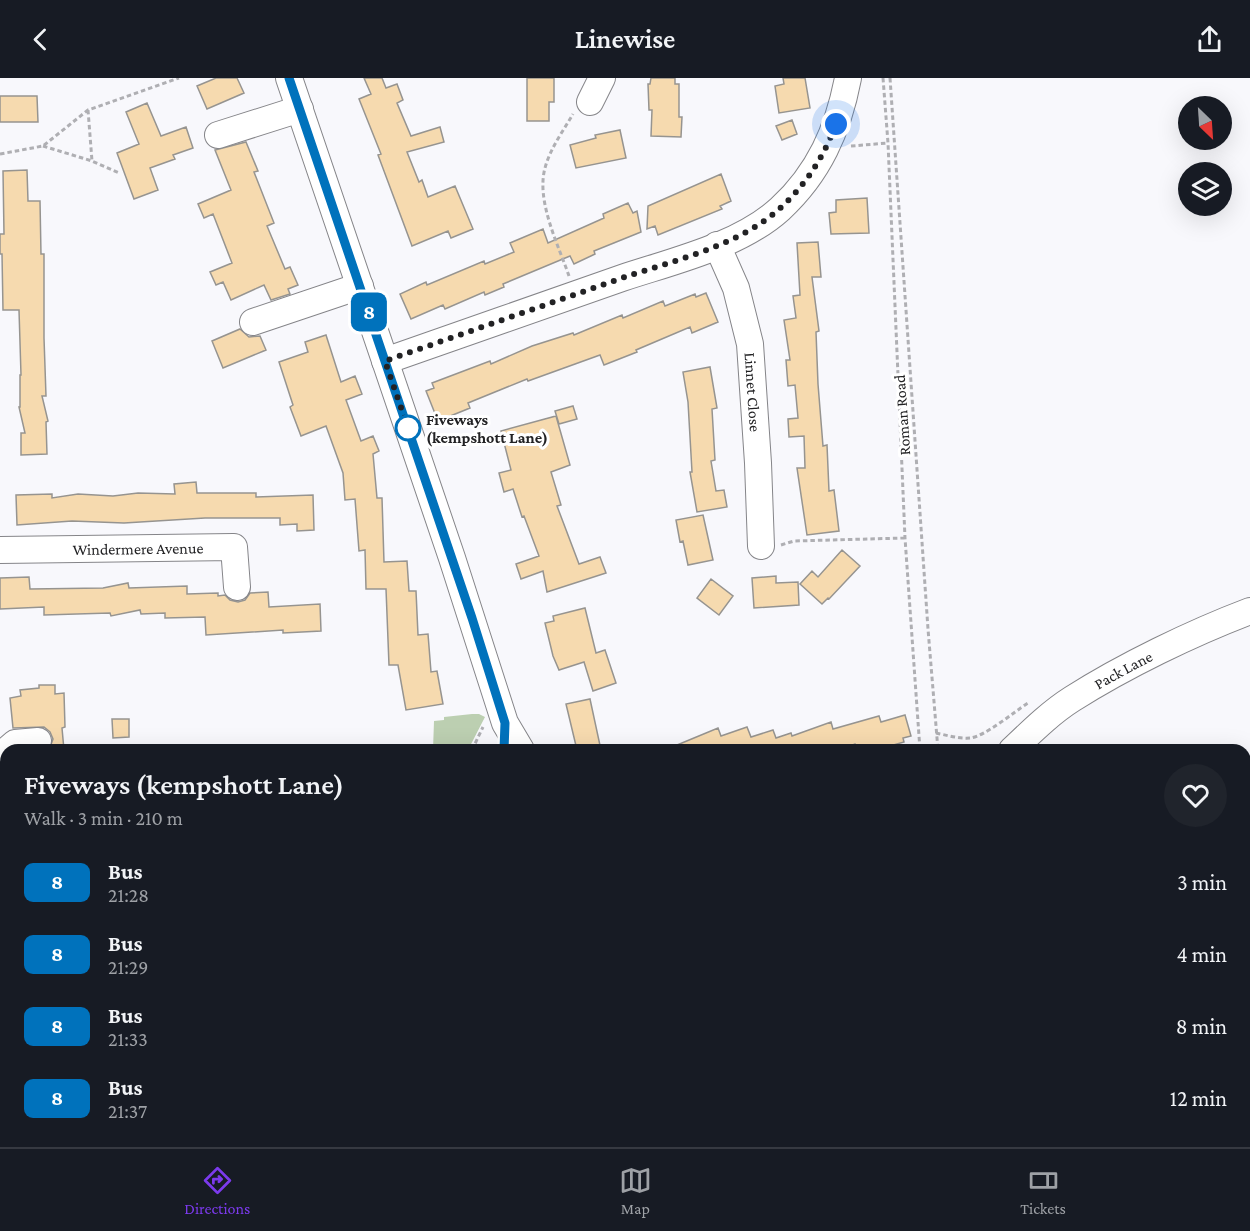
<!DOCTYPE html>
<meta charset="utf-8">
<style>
body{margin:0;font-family:"Crimson Pro",serif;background:#20242c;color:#f1f3f6;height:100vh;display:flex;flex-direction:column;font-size:22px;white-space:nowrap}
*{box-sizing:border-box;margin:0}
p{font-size:20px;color:#9ea1a6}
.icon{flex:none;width:33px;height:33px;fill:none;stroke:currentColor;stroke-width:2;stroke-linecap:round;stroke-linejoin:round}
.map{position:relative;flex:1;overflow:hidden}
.sheet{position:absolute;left:0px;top:666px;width:1251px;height:404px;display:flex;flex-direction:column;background:#171b24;border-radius:18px 18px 0 0;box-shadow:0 6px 24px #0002}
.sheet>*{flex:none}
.badge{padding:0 12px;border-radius:9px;font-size:21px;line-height:39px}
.needle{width:39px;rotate:155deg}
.controls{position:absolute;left:1178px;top:18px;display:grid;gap:12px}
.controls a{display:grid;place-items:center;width:54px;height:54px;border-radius:50%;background:#171b24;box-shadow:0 6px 24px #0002;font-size:30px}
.you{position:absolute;width:30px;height:30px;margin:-15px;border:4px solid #fff;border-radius:50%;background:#1a73e8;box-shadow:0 0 0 9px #1a73e833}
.map>.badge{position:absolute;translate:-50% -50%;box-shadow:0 0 0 3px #fff}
.round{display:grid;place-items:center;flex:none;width:63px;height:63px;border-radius:32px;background:#20242c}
.head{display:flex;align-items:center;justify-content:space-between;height:102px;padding:0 24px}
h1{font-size:28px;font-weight:600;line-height:45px}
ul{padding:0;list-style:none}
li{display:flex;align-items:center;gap:18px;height:72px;padding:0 24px}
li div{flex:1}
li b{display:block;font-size:22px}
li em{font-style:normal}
li .badge{min-width:66px;font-weight:700;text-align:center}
header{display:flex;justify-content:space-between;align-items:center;height:78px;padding:0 24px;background:#171b24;font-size:27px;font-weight:600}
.menu{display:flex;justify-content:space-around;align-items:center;height:84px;border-top:2px solid #363941;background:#171b24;font-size:16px;color:#9ea1a6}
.menu a{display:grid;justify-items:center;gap:3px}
.menu .active{color:#7c3aed}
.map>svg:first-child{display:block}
.green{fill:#bccfb1}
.building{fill:#f6daaf;stroke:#969490;stroke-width:1.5}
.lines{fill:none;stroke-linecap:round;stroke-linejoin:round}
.minor-casing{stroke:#858589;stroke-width:28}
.path{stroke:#afafb3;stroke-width:3;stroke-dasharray:4.5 3;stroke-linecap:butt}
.minor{stroke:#fff;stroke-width:26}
.line-casing{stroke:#fff;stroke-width:14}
.line{stroke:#0072bc;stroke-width:9}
.walk{stroke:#222224;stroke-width:6;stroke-dasharray:0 10.8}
.stop-dot{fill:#fff;stroke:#0072bc;stroke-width:3}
.labels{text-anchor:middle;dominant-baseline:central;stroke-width:6;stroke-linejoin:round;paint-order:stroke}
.street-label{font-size:16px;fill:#222224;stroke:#fff}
.stop-label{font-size:16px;font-weight:bold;fill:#222224;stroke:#fff;text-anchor:start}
</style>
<header><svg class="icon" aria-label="back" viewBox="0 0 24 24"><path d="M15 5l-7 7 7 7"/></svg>Linewise<svg class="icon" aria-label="share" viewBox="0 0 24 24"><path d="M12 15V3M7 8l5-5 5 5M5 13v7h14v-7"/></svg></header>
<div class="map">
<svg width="1250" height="1069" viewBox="0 0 1250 1069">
<rect width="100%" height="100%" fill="#f8f8fc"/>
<!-- green -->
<path class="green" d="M 472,636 L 479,636 L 485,639 L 468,672 L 433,672 L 434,643 L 444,642 L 444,639 Z
M 6,928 L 6,1064 L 74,1064 L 75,1069 L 0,1069 L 0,929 Z"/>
<!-- building -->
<path class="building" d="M 216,0 L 237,0 L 244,15 L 207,31 L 197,8 Z
M 364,0 L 382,0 L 386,10 L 397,6 L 403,22 L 397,25 L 411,58 L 440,49 L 444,64 L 407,74 L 419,104 L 422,102 L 428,119 L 455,108 L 473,151 L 451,160 L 448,153 L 412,168 L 378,77 L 381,76 L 359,21 L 371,16 Z
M 527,0 L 554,0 L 554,24 L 549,24 L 549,43 L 527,43 Z
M 651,0 L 675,0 L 675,6 L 679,6 L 679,39 L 682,39 L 681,59 L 651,58 L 652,32 L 649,32 L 648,6 L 650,6 Z
M 783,0 L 805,0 L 810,30 L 779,35 L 775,8 L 784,6 Z
M 0,18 L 37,18 L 38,44 L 0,44 Z
M 147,25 L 161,58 L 186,49 L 193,70 L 173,77 L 175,81 L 150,90 L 158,112 L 134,121 L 117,75 L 139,66 L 126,34 Z
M 792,42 L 797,56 L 782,62 L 776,48 Z
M 620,52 L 626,80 L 576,90 L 570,67 L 596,60 L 595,57 Z
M 246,64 L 258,93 L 254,94 L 274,145 L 267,148 L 285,191 L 290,189 L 298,207 L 288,211 L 290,216 L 271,222 L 264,207 L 231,222 L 223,204 L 216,207 L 210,194 L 232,185 L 213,136 L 204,140 L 198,126 L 231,112 L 215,72 Z
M 27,92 L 28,123 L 40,123 L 41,176 L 44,176 L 44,260 L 46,318 L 42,318 L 48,343 L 46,344 L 47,376 L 21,377 L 21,355 L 25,355 L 19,329 L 20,329 L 20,297 L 21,297 L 19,232 L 3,232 L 2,176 L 0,176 L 0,156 L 4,156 L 3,93 Z
M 721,96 L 731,123 L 720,128 L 722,131 L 658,157 L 655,148 L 647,151 L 648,128 Z
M 867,120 L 869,155 L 831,156 L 829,135 L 836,134 L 836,122 Z
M 628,125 L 633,135 L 637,133 L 641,154 L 594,173 L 595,176 L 574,186 L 570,178 L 503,206 L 504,209 L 485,217 L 484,214 L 445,231 L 443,227 L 411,241 L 400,216 L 426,204 L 427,207 L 484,183 L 485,186 L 514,174 L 510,165 L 543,151 L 548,165 L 604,140 L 603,136 Z
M 818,164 L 821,199 L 812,199 L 819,253 L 816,254 L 818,306 L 823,368 L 827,367 L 829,413 L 834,412 L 839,453 L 807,457 L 797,390 L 805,390 L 804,358 L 789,359 L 788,341 L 798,340 L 795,307 L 788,308 L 786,282 L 790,282 L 784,242 L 796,240 L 793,218 L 800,217 L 797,165 Z
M 706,215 L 718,244 L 692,255 L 690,249 L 636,272 L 637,274 L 604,287 L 600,277 L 528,303 L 527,301 L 468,325 L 470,330 L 438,343 L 426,313 L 434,310 L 432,305 L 490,283 L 491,286 L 532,268 L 573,255 L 574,257 L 622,237 L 623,240 L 663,223 L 665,228 L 695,216 L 696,219 Z
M 240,251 L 249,259 L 260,258 L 266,272 L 223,290 L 212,263 Z
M 326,257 L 341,304 L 355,298 L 362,316 L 346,322 L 361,363 L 373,358 L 379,373 L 373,376 L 377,420 L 382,420 L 384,484 L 407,483 L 409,513 L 416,513 L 418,557 L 428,556 L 431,594 L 437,593 L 443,626 L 406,632 L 398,587 L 389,587 L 386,511 L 366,511 L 365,472 L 359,473 L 355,421 L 345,422 L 343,395 L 326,348 L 301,358 L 290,329 L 293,327 L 279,284 L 308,274 L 305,264 Z
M 710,289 L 717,330 L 712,331 L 715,382 L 711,383 L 716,413 L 724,412 L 727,429 L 697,434 L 690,394 L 692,394 L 688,324 L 683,294 Z
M 573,328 L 577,341 L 559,346 L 555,333 Z
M 556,338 L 570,387 L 551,394 L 561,427 L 557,428 L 579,486 L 600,479 L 606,495 L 547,514 L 543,493 L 521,501 L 516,486 L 539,478 L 524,438 L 522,439 L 513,411 L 504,414 L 499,395 L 511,392 L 501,353 Z
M 196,404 L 197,415 L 256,415 L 256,419 L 313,417 L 314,452 L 297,453 L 297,446 L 280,447 L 280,440 L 205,440 L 124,445 L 72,443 L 17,447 L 16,417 L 52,416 L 52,420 L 78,416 L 113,418 L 138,415 L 175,416 L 174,406 Z
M 703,437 L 713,482 L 688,487 L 683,463 L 680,464 L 676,442 Z
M 842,472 L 860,488 L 829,521 L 828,520 L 822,526 L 800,506 L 812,493 L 818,499 Z
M 776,498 L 776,505 L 798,504 L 799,527 L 754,530 L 752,500 Z
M 29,499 L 30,511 L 103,510 L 128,505 L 129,510 L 187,508 L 187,516 L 218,515 L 218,518 L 225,517 L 230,522 L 238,524 L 245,522 L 250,515 L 268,514 L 269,529 L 320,526 L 321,553 L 283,555 L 283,552 L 206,557 L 205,539 L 165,540 L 165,535 L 141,536 L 140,532 L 111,538 L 110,535 L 44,537 L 44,529 L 0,531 L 0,500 Z
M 711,501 L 733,518 L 719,537 L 697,520 Z
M 585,530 L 596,575 L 605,572 L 616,605 L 593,613 L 584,584 L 559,592 L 553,578 L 545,545 L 554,543 L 553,538 Z
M 39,607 L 55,607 L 55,616 L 64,615 L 65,649 L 62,650 L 64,672 L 49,672 L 53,661 L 50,654 L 44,649 L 13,650 L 10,620 L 21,618 L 20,612 L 39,610 Z
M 590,621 L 601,672 L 577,672 L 566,626 Z
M 905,637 L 911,658 L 903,660 L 904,664 L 876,672 L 857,672 L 855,666 L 840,672 L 665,672 L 718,650 L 721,658 L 747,649 L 751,659 L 773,652 L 776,660 L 791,655 L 792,658 L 831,644 L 833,651 L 879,638 L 881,644 Z
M 112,641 L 129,641 L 129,659 L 113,660 Z"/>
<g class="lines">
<defs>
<g id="minor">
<path d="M 289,0 L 452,480 L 505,645 L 521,672"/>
<path d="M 590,24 L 602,0"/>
<path d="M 218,57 L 300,31"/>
<path id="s1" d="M 717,167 L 736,210 L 750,266 L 758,385 L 761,468"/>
<path d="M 253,244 L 360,208"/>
<path d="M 385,283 C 464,255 543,228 622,200 C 673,183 739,168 780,131 C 819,95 838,52 848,0"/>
<path id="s2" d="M 0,472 L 234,469 L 237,509"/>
<path d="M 7,672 L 15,665 L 38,663"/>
<path id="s3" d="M 1012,672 C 1031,654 1050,635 1072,621 C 1124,588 1192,555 1250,533"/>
<path d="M 0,747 L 6,772"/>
<path d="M 649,1064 L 651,1069"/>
<path d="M 858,1064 L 858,1069"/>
<path d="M 964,1064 L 964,1069"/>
<path d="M 411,1069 L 414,1064"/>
</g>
</defs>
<!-- minor casing -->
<use href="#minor" class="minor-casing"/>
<!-- path -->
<path class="path" d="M 883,0 L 888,65 L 905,460 L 920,672
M 890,0 L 928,551 L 938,672
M 88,32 L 92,83
M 43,68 L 92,83 L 119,95
M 851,68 L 888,65
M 0,76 L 43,68 L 88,32 L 179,0
M 569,198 C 558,166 536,123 545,90 C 550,71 563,53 573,36
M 781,467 L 794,463 L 905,460
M 936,655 C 946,657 959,661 970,660 C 984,659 1014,634 1028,625
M 472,672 L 483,649"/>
<!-- minor -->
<use href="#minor" class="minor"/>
</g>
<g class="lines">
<defs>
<path id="line" d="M 289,0 L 472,540 L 505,645 L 504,672"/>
</defs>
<!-- line casing -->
<use href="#line" class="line-casing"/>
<!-- line -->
<use href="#line" class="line"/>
<!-- walk -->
<path class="walk" d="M 408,350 L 385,283 C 465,255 545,227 625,199 C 670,184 726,170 764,143 C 798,119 822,84 836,46"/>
</g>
<!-- markers -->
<circle class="stop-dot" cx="408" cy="350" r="12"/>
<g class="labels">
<!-- street labels -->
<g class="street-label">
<text stroke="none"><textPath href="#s1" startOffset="153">Linnet Close</textPath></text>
<text transform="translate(902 337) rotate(-94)">Roman Road</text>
<text stroke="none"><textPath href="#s2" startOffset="138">Windermere Avenue</textPath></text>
<text stroke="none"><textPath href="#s3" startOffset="138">Pack Lane</textPath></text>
</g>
<!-- stop labels -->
<g class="stop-label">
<text x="426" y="341">Fiveways<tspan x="426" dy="18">(kempshott Lane)</tspan></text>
</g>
</g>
</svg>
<div class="controls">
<a><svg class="needle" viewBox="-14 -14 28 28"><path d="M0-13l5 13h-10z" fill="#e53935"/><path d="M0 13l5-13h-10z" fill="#9ea1a6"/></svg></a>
<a><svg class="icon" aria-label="layers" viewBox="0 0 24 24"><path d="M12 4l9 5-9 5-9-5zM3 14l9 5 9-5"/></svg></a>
</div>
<div class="you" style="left:836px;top:46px"></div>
<b class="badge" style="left:369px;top:234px;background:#0072bc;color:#fff">8</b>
<section class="sheet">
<div class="head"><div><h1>Fiveways (kempshott Lane)</h1><p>Walk · 3 min · 210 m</p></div><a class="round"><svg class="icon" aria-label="heart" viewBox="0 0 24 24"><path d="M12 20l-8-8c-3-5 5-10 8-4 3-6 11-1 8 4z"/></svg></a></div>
<ul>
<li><span class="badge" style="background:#0072bc;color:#fff">8</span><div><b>Bus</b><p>21:28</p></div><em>3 min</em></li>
<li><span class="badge" style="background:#0072bc;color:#fff">8</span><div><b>Bus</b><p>21:29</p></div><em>4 min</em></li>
<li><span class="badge" style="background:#0072bc;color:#fff">8</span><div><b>Bus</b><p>21:33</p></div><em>8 min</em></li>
<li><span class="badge" style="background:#0072bc;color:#fff">8</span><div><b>Bus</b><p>21:37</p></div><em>12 min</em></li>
</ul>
</section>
</div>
<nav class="menu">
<a class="active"><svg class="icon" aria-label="directions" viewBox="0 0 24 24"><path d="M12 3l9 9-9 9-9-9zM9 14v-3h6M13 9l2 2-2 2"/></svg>Directions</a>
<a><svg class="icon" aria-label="map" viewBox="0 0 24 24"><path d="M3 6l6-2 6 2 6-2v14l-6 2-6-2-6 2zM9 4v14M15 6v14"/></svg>Map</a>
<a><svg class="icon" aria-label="tickets" viewBox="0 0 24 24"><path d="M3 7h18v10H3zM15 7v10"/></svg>Tickets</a>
</nav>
